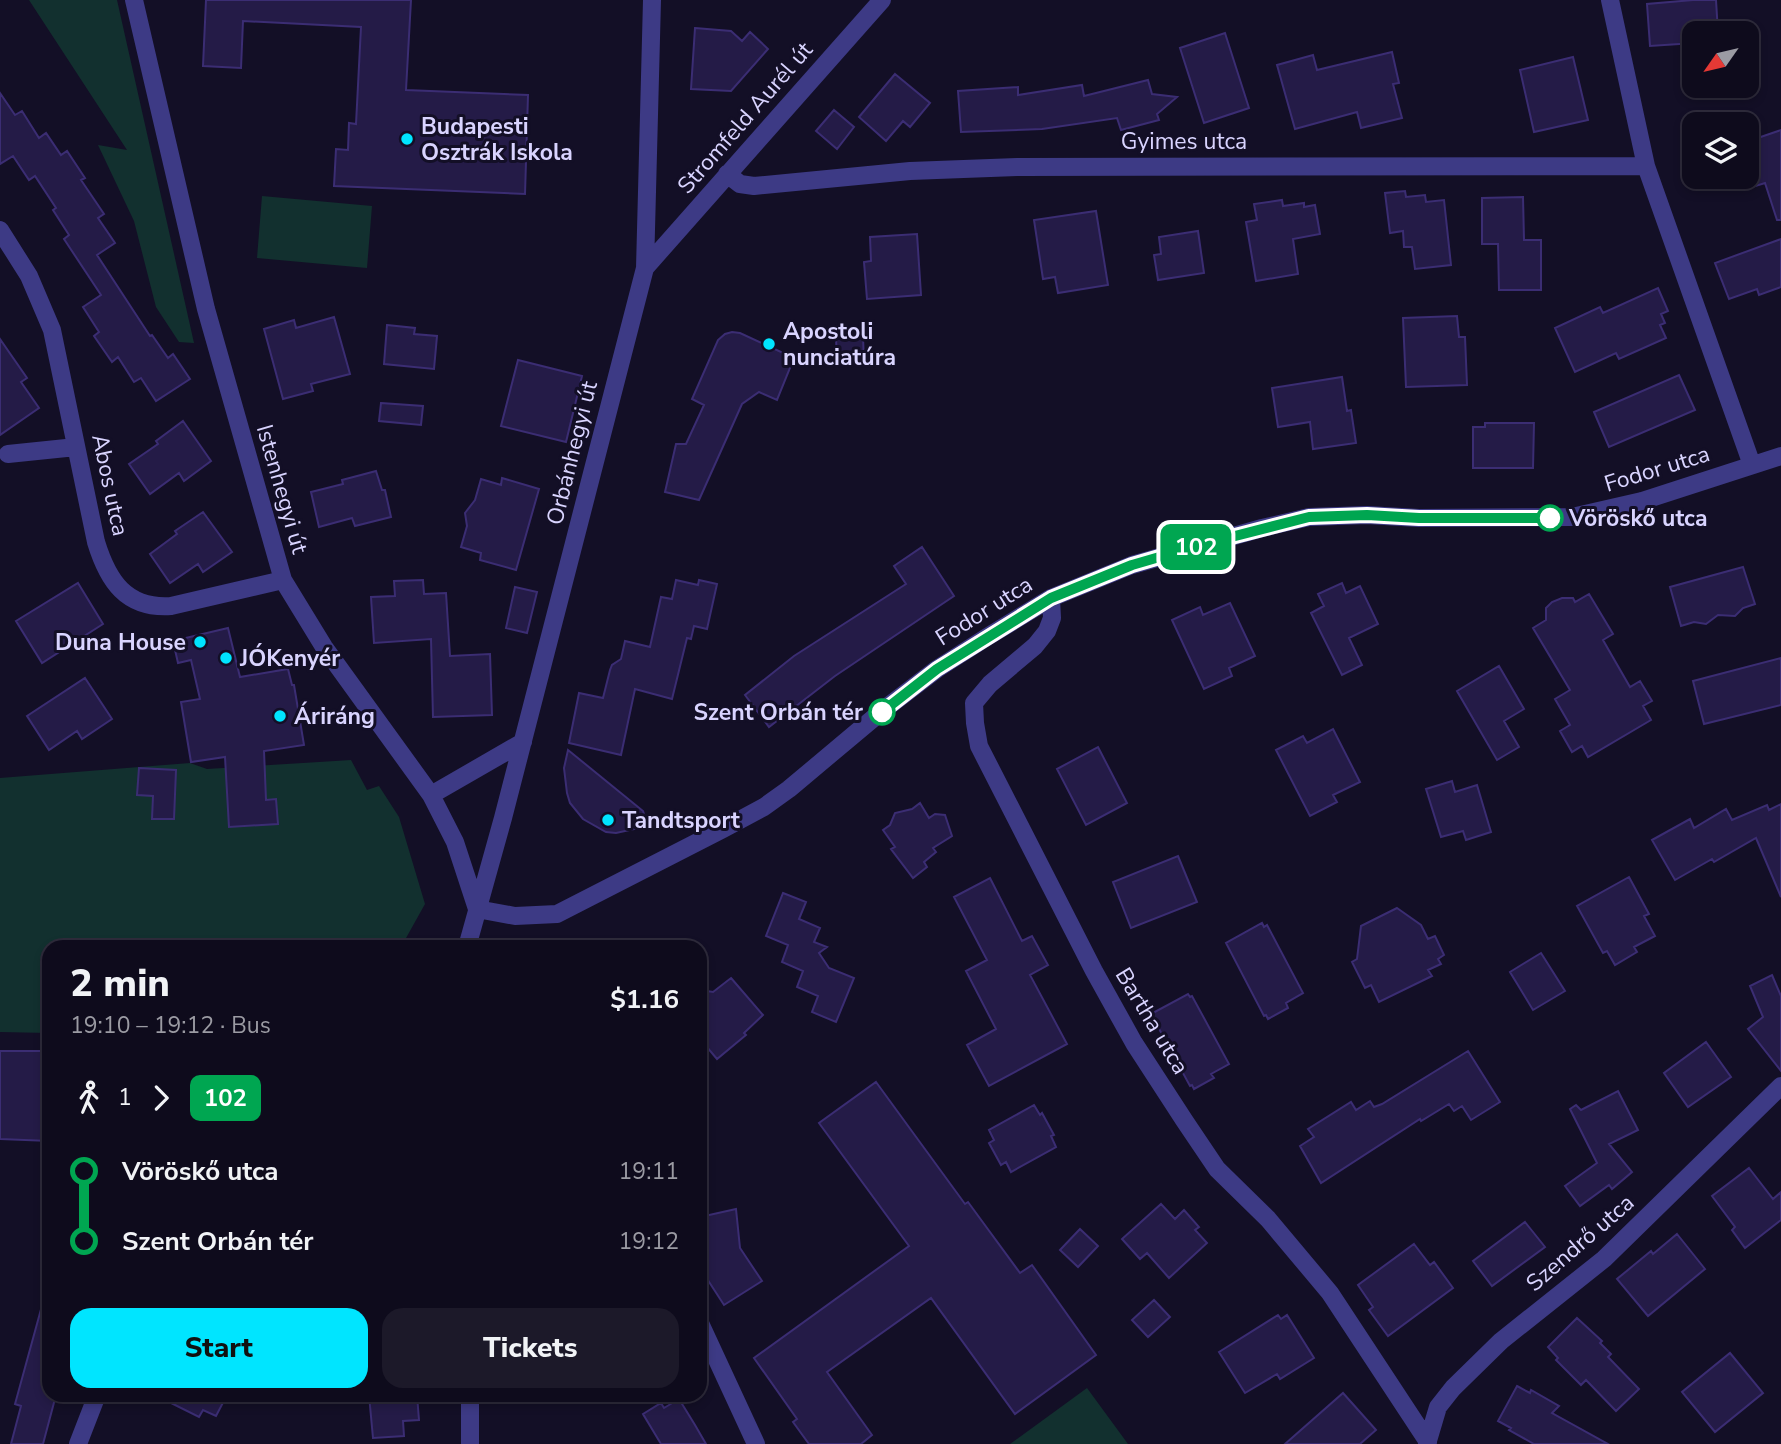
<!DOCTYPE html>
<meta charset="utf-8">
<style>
body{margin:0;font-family:"Nunito Sans",sans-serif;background:#1c1929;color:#f1f3f6;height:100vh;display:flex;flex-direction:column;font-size:26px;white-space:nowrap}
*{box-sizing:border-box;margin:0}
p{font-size:23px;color:#9b9ba3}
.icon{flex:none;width:38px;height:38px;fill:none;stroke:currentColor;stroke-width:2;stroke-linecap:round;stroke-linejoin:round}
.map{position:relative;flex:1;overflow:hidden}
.sheet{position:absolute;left:42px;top:940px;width:665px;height:462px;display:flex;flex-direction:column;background:#0e0b1c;border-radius:21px;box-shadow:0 4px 10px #0003,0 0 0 2px #2e2b3b}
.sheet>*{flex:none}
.badge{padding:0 14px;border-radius:10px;font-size:24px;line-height:46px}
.needle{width:46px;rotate:236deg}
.tools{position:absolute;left:1682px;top:21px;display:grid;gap:14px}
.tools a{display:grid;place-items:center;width:77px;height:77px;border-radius:14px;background:#0e0b1c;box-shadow:0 4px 10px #0003,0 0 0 2px #2e2b3b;font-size:35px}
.map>.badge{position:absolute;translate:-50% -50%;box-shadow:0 0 0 4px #fff}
.legs{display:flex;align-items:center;gap:10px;height:77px;padding:0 28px;font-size:23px}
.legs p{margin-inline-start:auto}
.head{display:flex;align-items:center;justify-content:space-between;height:119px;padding:0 28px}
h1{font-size:38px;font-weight:800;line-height:52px}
.button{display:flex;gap:14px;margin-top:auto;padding:14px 28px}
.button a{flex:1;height:80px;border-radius:21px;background:#00e5ff;color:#111;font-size:28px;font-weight:800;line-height:80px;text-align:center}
.button a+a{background:#1c1929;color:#f1f3f6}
ul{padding:0 28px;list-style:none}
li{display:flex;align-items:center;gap:24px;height:70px;font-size:26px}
li i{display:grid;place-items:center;width:10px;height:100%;margin:0 9px;background:currentColor}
li i::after{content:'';width:18px;height:18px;margin:-9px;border:5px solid;border-radius:50%;background:#0e0b1c}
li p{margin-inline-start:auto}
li:first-child i{background:linear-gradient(#0000 50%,currentColor 0)}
li:last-child i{background:linear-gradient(currentColor 50%,#0000 0)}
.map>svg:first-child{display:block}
.green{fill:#12302f}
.building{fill:#241b47;stroke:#3b2d73;stroke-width:2}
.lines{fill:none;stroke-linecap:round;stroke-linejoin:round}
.minor{stroke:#3d3a85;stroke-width:18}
.line-1-casing{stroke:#fff;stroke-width:16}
.line-1{stroke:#00a651;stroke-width:10}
.poi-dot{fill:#00e5ff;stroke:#130f26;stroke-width:2.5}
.stop-1-dot{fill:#fff;stroke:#00a651;stroke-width:3.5}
.labels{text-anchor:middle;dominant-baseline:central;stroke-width:6;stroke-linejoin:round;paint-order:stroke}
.street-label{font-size:23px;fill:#d9d4ff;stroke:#130f26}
.poi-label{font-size:23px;font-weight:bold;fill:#d9d4ff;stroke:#130f26;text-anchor:start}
.stop-label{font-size:23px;font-weight:bold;fill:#d9d4ff;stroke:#130f26;text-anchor:start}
</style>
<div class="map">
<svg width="1781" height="1444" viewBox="0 0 1781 1444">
<rect width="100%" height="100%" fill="#130f26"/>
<!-- green -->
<path class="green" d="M 29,0 L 117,0 L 194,343 L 179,342 L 156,307 L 134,221 L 98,145 L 127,150 Z
M 262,196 L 372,206 L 367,268 L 257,258 Z
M 351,760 L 367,790 L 379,786 L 399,817 L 425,904 L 401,947 L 49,947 L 49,1033 L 0,1032 L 0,778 L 190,763 L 207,769 Z
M 1087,1388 L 1128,1444 L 1010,1444 Z"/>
<!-- building -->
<path class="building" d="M 206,0 L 411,0 L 406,90 L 528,95 L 525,194 L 334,186 L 336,149 L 348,150 L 349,123 L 356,124 L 361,27 L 243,21 L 241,68 L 203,66 Z
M 1693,0 L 1716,0 L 1718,33 L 1694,33 L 1694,43 L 1650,46 L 1647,4 Z
M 695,28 L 731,31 L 742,41 L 750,32 L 768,49 L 731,91 L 691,89 Z
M 1225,33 L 1249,108 L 1204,123 L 1180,48 Z
M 1392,52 L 1399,83 L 1393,84 L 1402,118 L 1361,128 L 1357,112 L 1295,129 L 1277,65 L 1313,55 L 1317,70 Z
M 1573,57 L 1588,120 L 1534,132 L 1520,70 Z
M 895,74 L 930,103 L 910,127 L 903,121 L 886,141 L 859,117 Z
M 1148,80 L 1152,94 L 1177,97 L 1157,114 L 1159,120 L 1121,130 L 1117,118 L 1042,129 L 961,132 L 958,91 L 1018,87 L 1018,95 L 1082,85 L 1084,96 Z
M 0,93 L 15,115 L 22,111 L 39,138 L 46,133 L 61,155 L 67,151 L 85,178 L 81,180 L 104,214 L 98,218 L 115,243 L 97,255 L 150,336 L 152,335 L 168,358 L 173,354 L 190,379 L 156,401 L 141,378 L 134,382 L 118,357 L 112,362 L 94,336 L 99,332 L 83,307 L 101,295 L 64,239 L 69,235 L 53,210 L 56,208 L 35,176 L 29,180 L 13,156 L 0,164 Z
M 834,110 L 854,127 L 837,149 L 816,131 Z
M 1781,130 L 1781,220 L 1777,220 L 1765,183 L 1746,189 L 1746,142 Z
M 1405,191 L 1406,197 L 1425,195 L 1426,202 L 1444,200 L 1451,265 L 1415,269 L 1412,247 L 1404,247 L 1403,231 L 1390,233 L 1385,193 Z
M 1523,197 L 1524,240 L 1541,240 L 1541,290 L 1499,290 L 1498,244 L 1482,244 L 1482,198 Z
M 1282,200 L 1283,206 L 1304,203 L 1304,207 L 1315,205 L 1320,234 L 1293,239 L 1298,274 L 1256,281 L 1246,222 L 1257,220 L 1254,204 Z
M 1096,211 L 1108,285 L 1058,293 L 1055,277 L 1043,279 L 1034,220 Z
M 1198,231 L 1204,273 L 1158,280 L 1154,255 L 1161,254 L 1159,237 Z
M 917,234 L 921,295 L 867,299 L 864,262 L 871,261 L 870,237 Z
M 1781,239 L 1781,287 L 1759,295 L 1757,289 L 1729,299 L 1715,263 Z
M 1658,288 L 1668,311 L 1661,314 L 1665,323 L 1660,325 L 1666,338 L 1619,359 L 1616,353 L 1575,372 L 1555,328 L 1600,307 L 1603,313 Z
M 1457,316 L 1459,337 L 1465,337 L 1467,385 L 1406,387 L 1403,318 Z
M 334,317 L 350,374 L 311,384 L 313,391 L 283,399 L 264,329 L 294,320 L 296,328 Z
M 387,325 L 415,328 L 414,334 L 437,336 L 434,369 L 384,364 Z
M 732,332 L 740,333 L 794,358 L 777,400 L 759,392 L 742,404 L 699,500 L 665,492 L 676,444 L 686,444 L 704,405 L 692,399 L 718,340 L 725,334 Z
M 863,336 L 864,363 L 837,364 L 836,337 Z
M 0,339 L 27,378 L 21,382 L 39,408 L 0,435 Z
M 518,360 L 582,376 L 566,442 L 501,426 Z
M 1679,375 L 1695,410 L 1609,447 L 1594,412 Z
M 1342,377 L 1347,411 L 1351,410 L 1356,443 L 1313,449 L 1310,422 L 1278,427 L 1272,388 Z
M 381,403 L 423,406 L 421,425 L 379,421 Z
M 183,421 L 211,461 L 184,481 L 179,473 L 150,494 L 129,464 L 158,444 L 156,441 Z
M 1485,423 L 1534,423 L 1533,468 L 1473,468 L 1473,427 L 1485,427 Z
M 376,471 L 382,490 L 385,490 L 391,517 L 355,526 L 352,518 L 319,527 L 311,492 L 343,484 L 342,480 Z
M 502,478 L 539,489 L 516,570 L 480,560 L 481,553 L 461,547 L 467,526 L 465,513 L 475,500 L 481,479 L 501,485 Z
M 203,512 L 232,552 L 203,572 L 198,564 L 170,583 L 150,554 L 177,534 L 175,531 Z
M 922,547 L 954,596 L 835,676 L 769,727 L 745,695 L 794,656 L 906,584 L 894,566 Z
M 1743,567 L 1755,604 L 1743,608 L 1735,616 L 1718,615 L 1706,624 L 1694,622 L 1681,626 L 1670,587 Z
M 423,580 L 424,594 L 446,593 L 450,656 L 490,654 L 492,715 L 433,717 L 431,639 L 374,643 L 371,597 L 395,596 L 394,581 Z
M 676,580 L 698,585 L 699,580 L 717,584 L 707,629 L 694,626 L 691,639 L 687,638 L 672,699 L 635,689 L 621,755 L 569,743 L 579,693 L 603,698 L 610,670 L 612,665 L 621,659 L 625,641 L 650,647 L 661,597 L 672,599 Z
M 78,583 L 103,624 L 42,663 L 16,621 Z
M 1342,583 L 1346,593 L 1360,586 L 1378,624 L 1349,638 L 1362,665 L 1342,675 L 1311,613 L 1324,606 L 1318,594 Z
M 515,587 L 537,592 L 527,633 L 506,628 Z
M 1589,594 L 1613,634 L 1603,640 L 1630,687 L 1640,681 L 1652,701 L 1643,706 L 1651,720 L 1588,757 L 1582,746 L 1572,752 L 1560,731 L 1570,725 L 1555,699 L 1570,690 L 1533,628 L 1546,620 L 1546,608 L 1552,602 L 1562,598 L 1573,598 L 1575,602 Z
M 1230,603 L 1255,656 L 1229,668 L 1232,676 L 1204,689 L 1172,620 L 1200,607 L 1203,615 Z
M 228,628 L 240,677 L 288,669 L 292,685 L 294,685 L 304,745 L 264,751 L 266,800 L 276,799 L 278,824 L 229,827 L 225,757 L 191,762 L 181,702 L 200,699 L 191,660 L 178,663 L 173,641 Z
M 1781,658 L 1781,705 L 1704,724 L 1693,681 Z
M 1499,666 L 1524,709 L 1504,721 L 1519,747 L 1497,760 L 1457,691 Z
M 85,678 L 112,719 L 82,739 L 77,731 L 49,750 L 27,716 Z
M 1333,729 L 1360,782 L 1333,795 L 1337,802 L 1310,816 L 1276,750 L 1303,736 L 1307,743 Z
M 1098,747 L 1127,803 L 1086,825 L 1057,769 Z
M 568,750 L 643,811 L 648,826 L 616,833 L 606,832 L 583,819 L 570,803 L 567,793 L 564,768 Z
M 139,768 L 176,770 L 174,819 L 152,819 L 153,796 L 137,795 Z
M 1452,781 L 1455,792 L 1477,785 L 1491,832 L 1466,840 L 1463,831 L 1441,837 L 1426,789 Z
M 920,803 L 929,818 L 935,814 L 945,815 L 952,836 L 933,848 L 936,852 L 924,862 L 927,867 L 913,878 L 891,849 L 895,847 L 883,830 L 890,825 L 895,813 L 912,809 Z
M 1781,804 L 1781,897 L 1756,838 L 1714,862 L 1712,859 L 1675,880 L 1652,840 L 1690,819 L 1694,828 L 1726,809 L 1732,820 L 1767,805 L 1769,810 Z
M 1178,856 L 1197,902 L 1131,928 L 1113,882 Z
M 1629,877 L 1649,914 L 1644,916 L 1655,936 L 1634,947 L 1637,952 L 1615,965 L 1607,951 L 1603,953 L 1577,906 Z
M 990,878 L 1022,941 L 1032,936 L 1048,965 L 1030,975 L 1067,1044 L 989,1086 L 967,1045 L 996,1029 L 966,971 L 987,960 L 954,897 Z
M 783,893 L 806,902 L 799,919 L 820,928 L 814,942 L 827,947 L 819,953 L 829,968 L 854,978 L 836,1022 L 812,1012 L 818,996 L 797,987 L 803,971 L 782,962 L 788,945 L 766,936 Z
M 1397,908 L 1421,925 L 1428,939 L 1435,936 L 1444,955 L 1438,959 L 1441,964 L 1428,970 L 1432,976 L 1379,1002 L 1371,985 L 1365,988 L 1352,962 L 1357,959 L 1361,926 Z
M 1262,923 L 1264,927 L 1267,925 L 1303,993 L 1286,1003 L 1288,1008 L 1268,1019 L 1266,1015 L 1264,1016 L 1226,943 Z
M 1541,953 L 1565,991 L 1533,1010 L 1510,972 Z
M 1772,975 L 1781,996 L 1781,1071 L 1748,1029 L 1763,1017 L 1750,986 Z
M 731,978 L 763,1015 L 744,1033 L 746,1035 L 717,1059 L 700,1039 L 700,990 L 713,992 Z
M 1188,994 L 1190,997 L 1192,996 L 1229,1064 L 1211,1074 L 1214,1078 L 1194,1089 L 1192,1085 L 1190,1086 L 1151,1014 Z
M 1706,1042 L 1731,1077 L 1688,1107 L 1664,1073 Z
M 0,1051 L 44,1051 L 44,1116 L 49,1116 L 49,1141 L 0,1139 Z
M 1468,1051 L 1500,1102 L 1471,1120 L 1462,1106 L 1454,1111 L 1449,1104 L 1421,1121 L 1420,1119 L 1321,1183 L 1300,1146 L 1314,1137 L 1308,1129 L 1351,1102 L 1356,1110 L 1370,1101 L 1374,1107 L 1382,1104 Z
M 876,1082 L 965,1204 L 968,1202 L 1020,1273 L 1032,1265 L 1096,1355 L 1015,1414 L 931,1298 L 827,1372 L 872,1435 L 861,1444 L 809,1444 L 793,1422 L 797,1419 L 754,1358 L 909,1246 L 819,1123 Z
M 1618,1091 L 1638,1130 L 1609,1144 L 1632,1172 L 1612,1189 L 1609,1185 L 1580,1206 L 1565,1186 L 1597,1163 L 1570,1109 L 1576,1105 L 1581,1110 Z
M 1034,1105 L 1040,1115 L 1042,1113 L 1054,1135 L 1051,1136 L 1056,1147 L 1011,1172 L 1006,1162 L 1001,1165 L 989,1143 L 994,1140 L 989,1130 Z
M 1749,1168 L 1773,1199 L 1781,1192 L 1781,1220 L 1745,1248 L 1732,1230 L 1735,1227 L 1712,1196 Z
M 1161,1204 L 1175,1219 L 1184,1210 L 1199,1227 L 1195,1230 L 1207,1243 L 1169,1278 L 1147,1253 L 1140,1259 L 1122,1239 Z
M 736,1209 L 740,1248 L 762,1281 L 724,1305 L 700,1268 L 700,1261 L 705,1258 L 700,1235 L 700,1217 Z
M 1525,1222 L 1545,1247 L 1492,1286 L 1473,1261 Z
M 1080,1229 L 1098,1246 L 1078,1267 L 1060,1250 Z
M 1677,1234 L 1705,1269 L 1648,1316 L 1617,1279 L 1651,1251 L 1653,1254 Z
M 1414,1244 L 1430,1265 L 1434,1262 L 1453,1288 L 1388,1336 L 1369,1310 L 1373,1307 L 1358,1285 Z
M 1154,1300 L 1170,1317 L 1148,1337 L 1132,1320 Z
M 43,1302 L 49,1302 L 49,1395 L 56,1395 L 43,1444 L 11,1444 L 21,1406 L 15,1404 Z
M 1278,1315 L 1281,1319 L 1287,1315 L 1314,1358 L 1280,1379 L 1277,1374 L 1245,1393 L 1219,1352 Z
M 1577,1318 L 1602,1341 L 1600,1343 L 1611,1354 L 1608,1357 L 1639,1389 L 1616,1411 L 1586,1380 L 1581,1385 L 1556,1360 L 1558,1358 L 1548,1347 Z
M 1730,1353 L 1763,1393 L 1715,1432 L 1682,1392 Z
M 1517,1386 L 1530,1393 L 1531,1390 L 1559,1406 L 1552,1413 L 1608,1444 L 1534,1444 L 1509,1430 L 1511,1428 L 1498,1421 Z
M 1343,1393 L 1376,1430 L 1360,1444 L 1285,1444 Z
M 155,1395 L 227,1395 L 216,1416 L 203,1410 L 199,1417 Z
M 369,1395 L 417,1395 L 419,1420 L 403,1421 L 404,1436 L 373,1438 Z
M 679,1399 L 695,1425 L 706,1444 L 661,1444 L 643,1414 L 661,1403 L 664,1408 Z"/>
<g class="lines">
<!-- minor -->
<path class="minor" d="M 134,0 L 206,309 L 283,580 L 324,647 L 431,795 L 455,842 L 477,909
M 1610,0 L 1646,166 L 1752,465
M 727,174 L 740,184 L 754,186 L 910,171 L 1017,167 L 1646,166
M 0,230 L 29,276 L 52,330 L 96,542 C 108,581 126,609 171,606 L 283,580
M 645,268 L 882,0
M 8,454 L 76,447
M 1051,598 L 1052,618 L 1047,631 L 1035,646 L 990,684 L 974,703 L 975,723 L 979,746 L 1094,971 L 1134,1043 L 1184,1120 L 1217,1169 L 1268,1219 L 1330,1293 L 1428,1442
M 431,795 L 523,742
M 477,909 L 515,916 L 557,914 L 723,829 L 764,807 L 789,789 L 882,711 L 937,669 L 987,637 L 1051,598 L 1132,565 L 1262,528 L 1309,517 L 1367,515 L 1419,518 L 1572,517 L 1642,501 L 1781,456
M 467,947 L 503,818 L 645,268 L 652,0
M 700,1323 L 756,1444
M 470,1395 L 470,1444
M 78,1444 L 97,1395
M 1427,1444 L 1438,1407 L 1453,1388 L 1501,1341 L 1604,1259 L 1781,1086"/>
</g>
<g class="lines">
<defs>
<path id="line-1" d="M 882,712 L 937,669 L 1051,598 L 1132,565 L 1204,544 L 1309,517 L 1367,515 L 1419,518 L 1550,518"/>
</defs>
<!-- line-1 casing -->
<use href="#line-1" class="line-1-casing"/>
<!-- line-1 -->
<use href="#line-1" class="line-1"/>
</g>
<!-- markers -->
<g class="poi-dot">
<circle cx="407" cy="139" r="7"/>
<circle cx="769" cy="344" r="7"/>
<circle cx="200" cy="642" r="7"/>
<circle cx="226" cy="658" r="7"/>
<circle cx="280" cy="716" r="7"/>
<circle cx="608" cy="820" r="7"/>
</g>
<g class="stop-1-dot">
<circle cx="1550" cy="518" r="12"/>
<circle cx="882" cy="712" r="12"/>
</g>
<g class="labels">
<!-- street labels -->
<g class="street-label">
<text transform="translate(745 118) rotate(-49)">Stromfeld Aurél út</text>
<text x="1184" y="141">Gyimes utca</text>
<text transform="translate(572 453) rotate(-76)">Orbánhegyi út</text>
<text transform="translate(1657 469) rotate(-17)">Fodor utca</text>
<text transform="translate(110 485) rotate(78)">Abos utca</text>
<text transform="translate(282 489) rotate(74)">Istenhegyi út</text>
<text transform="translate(984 611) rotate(-32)">Fodor utca</text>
<text transform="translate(1152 1021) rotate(59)">Bartha utca</text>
<text transform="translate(1580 1243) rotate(-41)">Szendrő utca</text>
</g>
<!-- poi labels -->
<g class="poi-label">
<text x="421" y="126">Budapesti<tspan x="421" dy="26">Osztrák Iskola</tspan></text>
<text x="783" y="331">Apostoli<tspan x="783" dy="26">nunciatúra</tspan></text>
<text x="186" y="642" text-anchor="end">Duna House</text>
<text x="240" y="658">JÓKenyér</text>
<text x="294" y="716">Áriráng</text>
<text x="622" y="820">Tandtsport</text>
</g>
<!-- stop labels -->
<g class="stop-label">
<text x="1569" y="518">Vöröskő utca</text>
<text x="863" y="712" text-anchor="end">Szent Orbán tér</text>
</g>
</g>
</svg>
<div class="tools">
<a><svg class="needle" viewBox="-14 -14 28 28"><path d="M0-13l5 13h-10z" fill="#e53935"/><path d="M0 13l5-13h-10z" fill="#9b9ba3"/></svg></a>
<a><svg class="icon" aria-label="layers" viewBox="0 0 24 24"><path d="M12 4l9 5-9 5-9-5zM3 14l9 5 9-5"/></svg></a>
</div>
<b class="badge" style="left:1196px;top:547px;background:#00a651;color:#fff">102</b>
<section class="sheet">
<div class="head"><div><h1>2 min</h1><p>19:10 – 19:12 · Bus</p></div><b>$1.16</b></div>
<div class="legs"><svg class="icon" aria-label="walk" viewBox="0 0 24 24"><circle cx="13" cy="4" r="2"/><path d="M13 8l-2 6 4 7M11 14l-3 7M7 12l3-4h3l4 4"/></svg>1<svg class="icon" aria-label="forward" viewBox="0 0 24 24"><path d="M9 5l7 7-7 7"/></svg><b class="badge" style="background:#00a651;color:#fff">102</b></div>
<ul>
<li><i style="color:#00a651"></i><b>Vöröskő utca</b><p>19:11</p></li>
<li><i style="color:#00a651"></i><b>Szent Orbán tér</b><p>19:12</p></li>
</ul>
<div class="button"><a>Start</a><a>Tickets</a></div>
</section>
</div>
